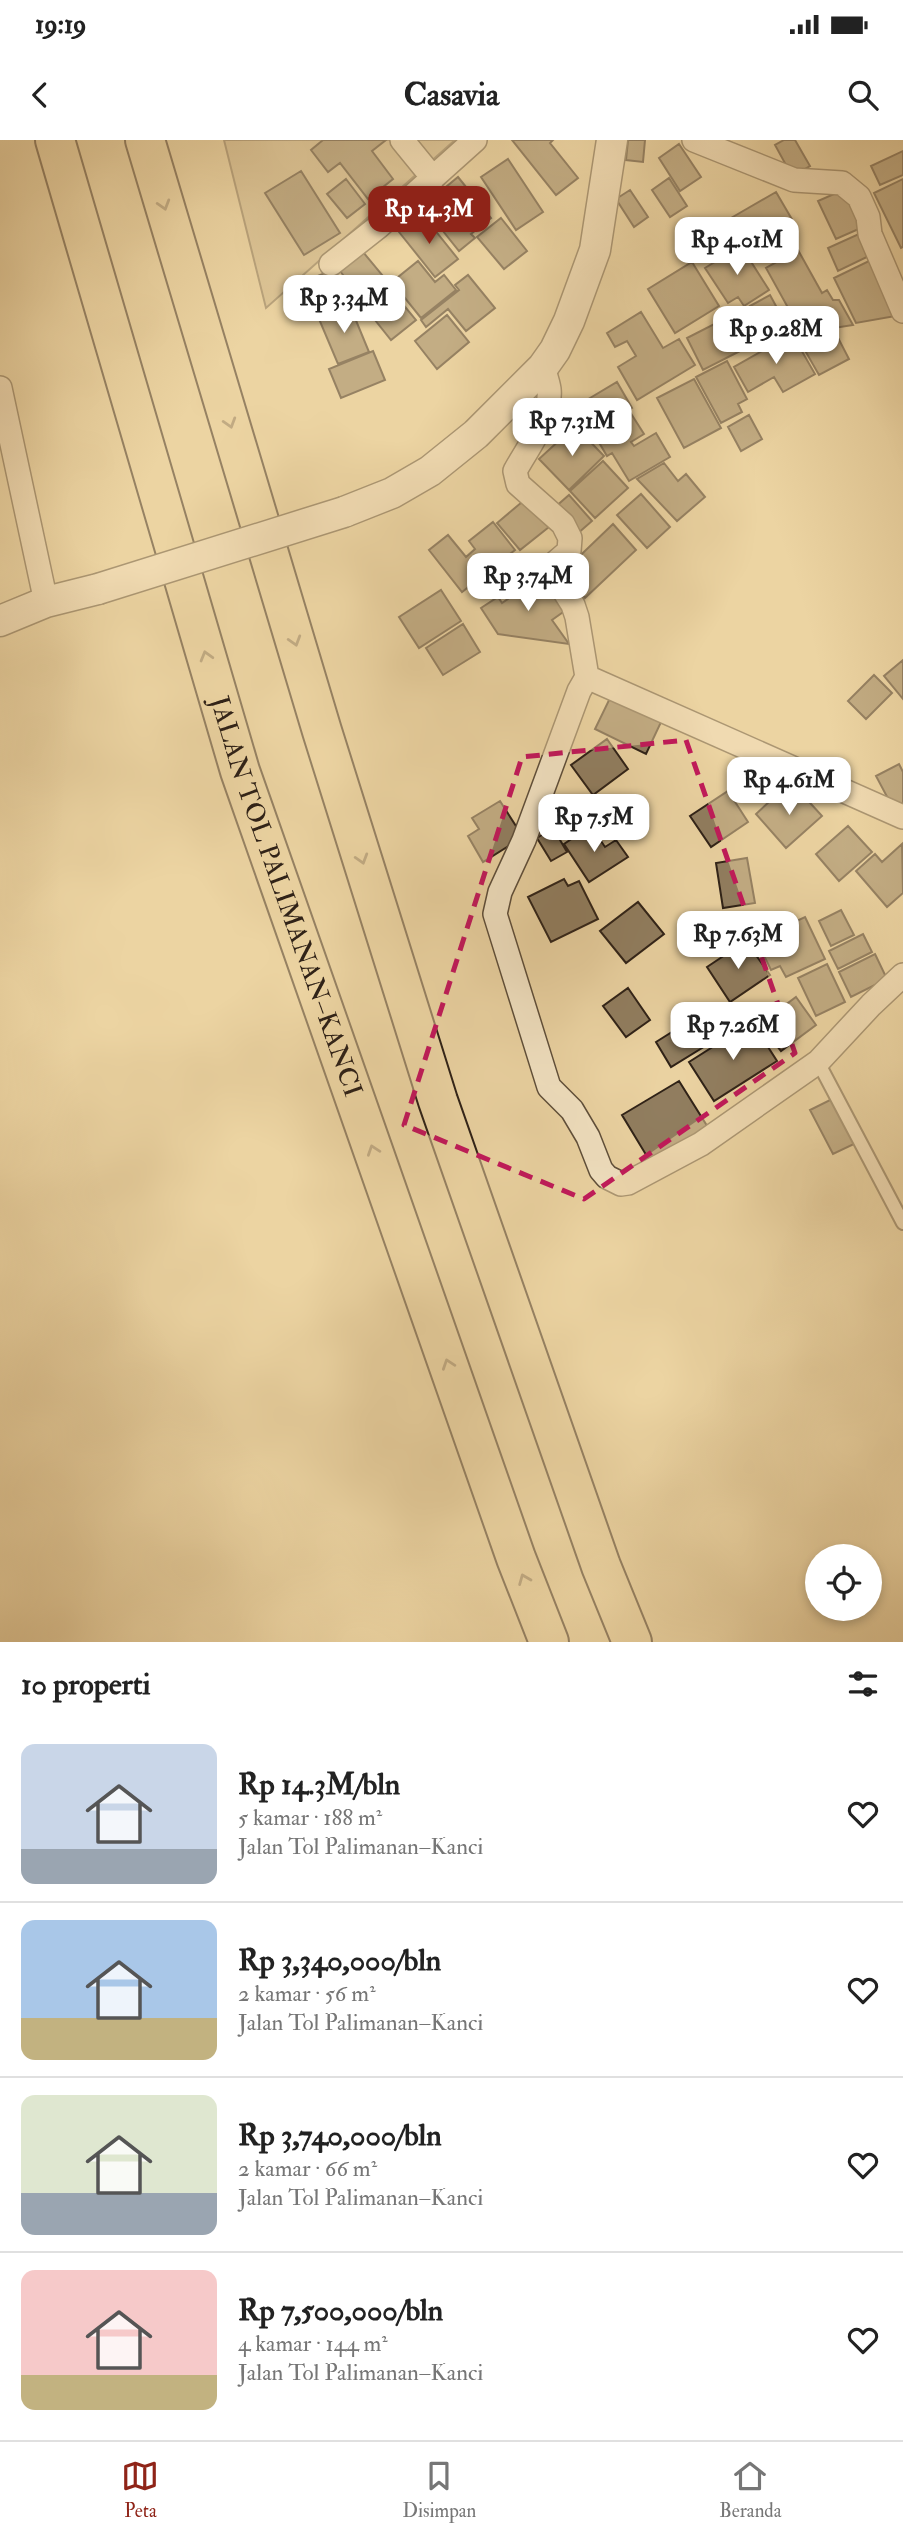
<!DOCTYPE html>
<html lang="id">
<head>
<meta charset="utf-8">
<style>
  :root { --surface:#fff; --page:#f6f6f6; --text:#222; --muted:#767676; --line:#e0e0e0; --accent:#8f2418 }
  body { margin:0; font-family:"IM FELL Double Pica",serif; background:var(--page); color:var(--text); height:100vh; display:flex; flex-direction:column; font-size:26px; white-space:nowrap }
  * { box-sizing:border-box; margin:0 }
  p { font-size:23px; color:var(--muted) }
  .icon { flex:none; width:38px; height:38px; fill:none; stroke:currentColor; stroke-width:2; stroke-linecap:round; stroke-linejoin:round }
  .map { position:relative; height:1502px; overflow:hidden }
  .panel { display:flex; flex-direction:column; background:var(--surface); flex:1 }
  .panel>* { flex:none }
  .buttons { position:absolute; left:805px; top:1404px; display:grid; gap:14px }
  .buttons a { display:grid; place-items:center; width:77px; height:77px; border-radius:50%; background:var(--surface); box-shadow:0 4px 10px #0003; font-size:35px }
  .price { position:absolute; translate:-50% -60px; padding:0 16px; border-radius:14px; background:#fff; color:#222; font-size:23px; line-height:46px; filter:drop-shadow(0 2px 4px #0008) }
  .price::after { content:''; position:absolute; left:50%; top:42px; width:21px; height:16px; margin-left:-10px; background:inherit; clip-path:polygon(0 0,100% 0,50% 100%) }
  .price.current { background:var(--accent); color:#fff }
  ul { padding:0; list-style:none }
  li { display:flex; align-items:center; gap:21px; height:175px; padding:0 21px }
  li+li { border-top:2px solid var(--line) }
  li span { display:grid; place-items:center; flex:none; width:196px; height:140px; border-radius:14px; color:#555 }
  li>.icon { margin-inline-start:auto }
  span .icon { width:84px; height:84px; fill:#fffc; stroke-width:1 }
  li b { font-size:30px }
  h2 { display:flex; justify-content:space-between; align-items:center; height:84px; padding:0 21px; font-size:30px }
  .status { display:flex; justify-content:space-between; align-items:center; height:49px; padding:0 35px; background:var(--surface); direction:ltr }
  .status svg { height:19px; fill:currentColor }
  header { display:flex; justify-content:space-between; align-items:center; height:91px; padding:0 21px; background:var(--surface); font-size:32px; font-weight:700 }
  .menu { display:flex; justify-content:space-around; align-items:center; height:98px; border-top:2px solid var(--line); background:var(--surface); font-size:19px; color:var(--muted) }
  .menu a { display:grid; justify-items:center; gap:4px }
  .menu .current { color:var(--accent) }
  .map>svg:first-child { display:block }
  .green { fill:#ccb68b; stroke:#7d6c51; stroke-width:2 }
  .building { fill:#917e60; stroke:#2e2117; stroke-width:2 }
  .lines { fill:none; stroke-linecap:round; stroke-linejoin:round }
  .service-casing { stroke:#5e4e3a; stroke-width:16 }
  .minor-casing { stroke:#5e4e3a; stroke-width:26 }
  .tertiary-casing { stroke:#5e4e3a; stroke-width:33 }
  .motorway-casing { stroke:#2e2117; stroke-width:42 }
  .service { stroke:#f3e3c3; stroke-width:12 }
  .minor { stroke:#f3e3c3; stroke-width:23 }
  .tertiary { stroke:#f3e3c3; stroke-width:30 }
  .motorway { stroke:#ecd4a3; stroke-width:38 }
  .tertiary-bridge-casing { stroke:#5e4e3a; stroke-width:33; stroke-linecap:butt }
  .tertiary-bridge { stroke:#f3e3c3; stroke-width:30 }
  .oneway { stroke:#8d7a5d }
  .marked { fill:none; stroke:#c2185b; stroke-width:5; stroke-dasharray:14 9; stroke-linejoin:round }
  .labels { text-anchor:middle; dominant-baseline:central; stroke-width:5; stroke-linejoin:round; paint-order:stroke }
  .street-label { font-size:26px; fill:#2e2117; stroke:#f3e3c3 }
</style>
</head>
<body>
<div class="status"><b>19:19</b><svg viewBox="0 0 49 12"><path d="M0 12V9h3v3zM5 12V6h3v6zM10 12V3h3v9zM15 12V0h3v12zM26 1h20v11H26zM47 4h2v5h-2z"/></svg></div>
<header><svg class="icon" aria-label="back" viewBox="0 0 24 24"><path d="M15 5l-7 7 7 7"/></svg>Casavia<svg class="icon" aria-label="search" viewBox="0 0 24 24"><circle cx="10" cy="10" r="6"/><path d="M15 15l6 6"/></svg></header>
<div class="map">
<svg width="903" height="1502" viewBox="0 0 903 1502">
  <rect width="100%" height="100%" fill="#ecd4a3"/>
  <filter id="stains"><feTurbulence type="fractalNoise" baseFrequency=".00286" numOctaves="4"/><feColorMatrix values="0 0 0 0 .2 0 0 0 0 .09 0 0 0 0 .02 0 0 0 .5 -.17"/></filter>
  <radialGradient id="worn" r=".72"><stop offset=".6" stop-color="#630" stop-opacity="0"/><stop offset="1" stop-color="#630" stop-opacity=".3"/></radialGradient>
  <path class="green" d="M 224,0 L 455,0 L 266,168 Z"/>
  <path class="building" d="M 323,0 L 386,0 L 372,11 L 393,39 L 368,59 L 340,23 L 328,32 L 311,10 Z
    M 512,0 L 553,0 L 550,3 L 578,38 L 556,55 Z
    M 628,0 L 645,0 L 643,22 L 626,20 Z
    M 784,0 L 795,0 L 810,26 L 792,36 L 775,5 Z
    M 679,4 L 701,37 L 680,51 L 659,18 Z
    M 903,11 L 903,35 L 880,45 L 871,26 Z
    M 508,19 L 543,72 L 516,90 L 481,37 Z
    M 301,31 L 340,93 L 304,115 L 265,53 Z
    M 458,37 L 491,78 L 471,94 L 475,98 L 459,111 L 423,66 Z
    M 669,38 L 687,66 L 670,77 L 652,50 Z
    M 346,39 L 365,64 L 347,78 L 327,54 Z
    M 903,39 L 903,107 L 901,108 L 874,53 Z
    M 630,50 L 648,77 L 634,87 L 616,59 Z
    M 843,50 L 861,88 L 836,99 L 818,61 Z
    M 776,52 L 797,88 L 752,114 L 731,78 Z
    M 422,74 L 458,119 L 435,137 L 399,92 Z
    M 501,78 L 527,111 L 504,129 L 477,97 Z
    M 861,93 L 871,115 L 838,131 L 828,108 Z
    M 741,106 L 769,150 L 744,166 L 738,157 L 728,163 L 705,128 Z
    M 798,110 L 822,153 L 827,150 L 833,160 L 839,160 L 853,185 L 802,193 L 766,128 Z
    M 363,112 L 388,142 L 364,162 L 340,131 Z
    M 873,119 L 901,175 L 856,183 L 834,138 Z
    M 418,121 L 435,142 L 444,135 L 456,150 L 421,178 L 392,142 Z
    M 692,122 L 719,166 L 675,193 L 648,149 Z
    M 335,129 L 348,162 L 309,178 L 295,145 Z
    M 468,135 L 495,168 L 466,191 L 448,169 L 426,187 L 421,180 L 459,150 L 455,145 Z
    M 387,145 L 416,180 L 391,200 L 363,165 Z
    M 770,155 L 789,190 L 770,200 L 750,166 Z
    M 350,166 L 369,212 L 338,224 L 319,179 Z
    M 641,172 L 663,208 L 679,199 L 695,225 L 637,260 L 618,227 L 636,216 L 627,201 L 615,207 L 607,193 Z
    M 447,175 L 469,202 L 437,229 L 415,201 Z
    M 726,178 L 742,210 L 703,230 L 687,198 Z
    M 834,190 L 849,219 L 819,235 L 803,207 Z
    M 792,194 L 815,234 L 783,252 L 774,237 L 748,252 L 734,227 Z
    M 373,211 L 385,240 L 341,258 L 329,229 Z
    M 727,221 L 747,259 L 738,264 L 742,272 L 721,283 L 696,237 Z
    M 694,239 L 721,288 L 684,308 L 657,258 Z
    M 617,242 L 632,268 L 600,287 L 585,261 Z
    M 630,272 L 644,294 L 631,302 L 634,306 L 656,293 L 670,317 L 629,341 L 612,313 L 607,316 L 594,294 Z
    M 749,275 L 762,299 L 741,311 L 728,287 Z
    M 575,286 L 604,316 L 569,350 L 539,319 Z
    M 603,321 L 628,348 L 595,378 L 570,351 Z
    M 664,323 L 678,341 L 686,334 L 705,357 L 677,381 L 637,339 Z
    M 641,354 L 670,387 L 647,408 L 617,375 Z
    M 569,355 L 592,381 L 577,394 L 554,368 Z
    M 522,362 L 549,387 L 520,410 L 497,383 Z
    M 493,382 L 515,410 L 462,452 L 429,410 L 448,395 L 466,417 L 475,409 L 469,401 Z
    M 613,384 L 636,410 L 585,458 L 562,433 Z
    M 543,435 L 566,470 L 552,480 L 569,504 L 498,494 L 481,468 L 498,457 L 502,463 Z
    M 441,450 L 461,481 L 419,508 L 399,477 Z
    M 463,484 L 480,512 L 443,535 L 426,508 Z
    M 903,520 L 903,559 L 884,536 Z
    M 874,535 L 892,553 L 866,579 L 848,561 Z
    M 611,556 L 662,580 L 646,614 L 595,589 Z
    M 607,599 L 628,629 L 593,655 L 571,625 Z
    M 899,624 L 903,632 L 903,663 L 893,668 L 876,636 Z
    M 783,649 L 793,661 L 801,653 L 822,676 L 786,708 L 756,674 Z
    M 728,651 L 748,682 L 711,707 L 690,676 Z
    M 500,661 L 523,697 L 483,722 L 468,696 L 479,689 L 472,678 Z
    M 591,686 L 605,707 L 616,700 L 628,717 L 589,742 L 564,704 Z
    M 848,686 L 872,712 L 839,741 L 816,714 Z
    M 553,688 L 567,712 L 551,721 L 537,698 Z
    M 902,704 L 903,753 L 887,767 L 856,731 L 875,714 L 882,722 Z
    M 747,718 L 755,763 L 723,768 L 716,723 Z
    M 564,739 L 568,746 L 579,741 L 598,779 L 551,802 L 528,757 Z
    M 638,762 L 664,794 L 626,823 L 600,791 Z
    M 841,770 L 854,795 L 831,806 L 819,781 Z
    M 805,777 L 825,819 L 786,837 L 780,826 L 771,830 L 759,805 L 770,800 L 767,795 Z
    M 863,794 L 872,812 L 838,829 L 829,811 Z
    M 746,801 L 770,835 L 730,862 L 707,827 Z
    M 875,814 L 887,839 L 851,857 L 839,832 Z
    M 827,824 L 845,862 L 816,876 L 798,838 Z
    M 628,848 L 650,880 L 626,897 L 603,866 Z
    M 796,857 L 816,885 L 781,911 L 760,884 Z
    M 699,875 L 715,900 L 671,927 L 656,902 Z
    M 752,882 L 777,921 L 714,961 L 689,922 Z
    M 679,941 L 709,989 L 651,1023 L 622,975 Z
    M 834,958 L 856,1003 L 833,1014 L 810,970 Z"/>
  <g class="lines">
    <defs>
      <path id="service" d="M 818,922 L 903,1083"/>
      <path id="minor" d="M 402,0 L 433,38
        M 694,0 L 794,40 L 842,43 L 859,57 L 868,77 L 870,94 L 903,171
        M 331,124 L 378,87 L 475,0
        M 543,227 C 545,234 548,242 549,249 C 552,277 528,307 515,331 L 518,344 L 563,384 L 570,398 L 569,411 L 555,423 L 551,430 L 573,465 L 577,477 L 587,537 L 579,551 L 524,700 L 500,752 L 495,774 L 549,947 L 572,970 L 588,997 L 601,1030 L 607,1037 L 621,1044 L 628,1043 L 701,1004 L 818,922 L 871,865 L 903,835
        M 0,248 L 46,462
        M 587,537 L 903,677"/>
      <path id="tertiary" d="M 344,372 L 392,353 L 430,331 L 476,294 L 543,227 L 555,210 L 569,181 L 595,110 L 612,0
        M 0,481 L 46,462 L 98,449"/>
      <g id="motorway">
        <path id="s1" d="M 55,0 L 240,631 L 516,1418 L 549,1502"/>
        <path d="M 145,0 L 322,591 L 438,961 L 601,1426 L 632,1502"/>
      </g>
    </defs>
    <use href="#service" class="service-casing"/>
    <use href="#minor" class="minor-casing"/>
    <use href="#tertiary" class="tertiary-casing"/>
    <use href="#motorway" class="motorway-casing"/>
    <use href="#service" class="service"/>
    <use href="#minor" class="minor"/>
    <use href="#tertiary" class="tertiary"/>
    <use href="#motorway" class="motorway"/>
    <defs>
      <path id="tertiary-bridge" d="M 98,449 L 344,372"/>
    </defs>
    <use href="#tertiary-bridge" class="tertiary-bridge-casing"/>
    <use href="#tertiary-bridge" class="tertiary-bridge"/>
  </g>
  <defs><path id="oneway-chevron" d="M-2-3.5L2.5 0L-2 3.5" fill="none" stroke-width="1.6" stroke-linecap="round" stroke-linejoin="round" transform="scale(1.75)"/></defs>
  <g class="oneway">
    <use href="#oneway-chevron" transform="translate(164 65) rotate(73)"/>
    <use href="#oneway-chevron" transform="translate(230 283) rotate(73)"/>
    <use href="#oneway-chevron" transform="translate(295 501) rotate(73)"/>
    <use href="#oneway-chevron" transform="translate(206 516) rotate(-106)"/>
    <use href="#oneway-chevron" transform="translate(362 719) rotate(73)"/>
    <use href="#oneway-chevron" transform="translate(373 1010) rotate(-109)"/>
    <use href="#oneway-chevron" transform="translate(448 1224) rotate(-109)"/>
    <use href="#oneway-chevron" transform="translate(524 1439) rotate(-112)"/>
  </g>
  <path d="M0 0H903V1502H0ZM 686,600 L 795,913 L 584,1059 L 404,985 L 522,617 Z" fill="#ecd4a3" fill-opacity=".55" fill-rule="evenodd"/>
  <path class="marked" d="M 686,600 L 795,913 L 584,1059 L 404,985 L 522,617 Z"/>
  <g class="labels">
    <g class="street-label">
      <text stroke="none"><textPath href="#s1" startOffset="791">JALAN TOL PALIMANAN–KANCI</textPath></text>
    </g>
  </g>
  <rect width="100%" height="100%" filter="url(#stains)"/>
  <rect width="100%" height="100%" fill="url(#worn)"/>
</svg>
<div class="buttons">
<a><svg class="icon" aria-label="locate" viewBox="0 0 24 24"><circle cx="12" cy="12" r="6"/><path d="M12 2v4M12 18v4M2 12h4M18 12h4"/></svg></a>
</div>
<b class="price current" style="left:429px;top:106px">Rp 14.3M</b>
<b class="price" style="left:737px;top:137px">Rp 4.01M</b>
<b class="price" style="left:344px;top:195px">Rp 3.34M</b>
<b class="price" style="left:776px;top:226px">Rp 9.28M</b>
<b class="price" style="left:572px;top:318px">Rp 7.31M</b>
<b class="price" style="left:528px;top:473px">Rp 3.74M</b>
<b class="price" style="left:789px;top:677px">Rp 4.61M</b>
<b class="price" style="left:594px;top:714px">Rp 7.5M</b>
<b class="price" style="left:738px;top:831px">Rp 7.63M</b>
<b class="price" style="left:733px;top:922px">Rp 7.26M</b>
</div>
<section class="panel">
<h2>10 properti<svg class="icon" aria-label="filters" viewBox="0 0 24 24"><path d="M4 7h16M4 17h16"/><circle cx="9" cy="7" r="2"/><circle cx="15" cy="17" r="2"/></svg></h2>
<ul>
<li><span style="background:linear-gradient(#c9d6e8 75%,#9aa5b1 0)"><svg class="icon" aria-label="home" viewBox="0 0 24 24"><path d="M3 11l9-7 9 7M6 9v11h12V9"/></svg></span><div><b>Rp 14.3M/bln</b><p>5 kamar · 188 m²</p><p>Jalan Tol Palimanan–Kanci</p></div><svg class="icon" aria-label="heart" viewBox="0 0 24 24"><path d="M12 20l-8-8c-3-5 5-10 8-4 3-6 11-1 8 4z"/></svg></li>
<li><span style="background:linear-gradient(#a9c7e8 70%,#c2b280 0)"><svg class="icon" aria-label="home" viewBox="0 0 24 24"><path d="M3 11l9-7 9 7M6 9v11h12V9"/></svg></span><div><b>Rp 3,340,000/bln</b><p>2 kamar · 56 m²</p><p>Jalan Tol Palimanan–Kanci</p></div><svg class="icon" aria-label="heart" viewBox="0 0 24 24"><path d="M12 20l-8-8c-3-5 5-10 8-4 3-6 11-1 8 4z"/></svg></li>
<li><span style="background:linear-gradient(#dfe7d0 70%,#9aa5b1 0)"><svg class="icon" aria-label="home" viewBox="0 0 24 24"><path d="M3 11l9-7 9 7M6 9v11h12V9"/></svg></span><div><b>Rp 3,740,000/bln</b><p>2 kamar · 66 m²</p><p>Jalan Tol Palimanan–Kanci</p></div><svg class="icon" aria-label="heart" viewBox="0 0 24 24"><path d="M12 20l-8-8c-3-5 5-10 8-4 3-6 11-1 8 4z"/></svg></li>
<li><span style="background:linear-gradient(#f6c9c9 75%,#c2b280 0)"><svg class="icon" aria-label="home" viewBox="0 0 24 24"><path d="M3 11l9-7 9 7M6 9v11h12V9"/></svg></span><div><b>Rp 7,500,000/bln</b><p>4 kamar · 144 m²</p><p>Jalan Tol Palimanan–Kanci</p></div><svg class="icon" aria-label="heart" viewBox="0 0 24 24"><path d="M12 20l-8-8c-3-5 5-10 8-4 3-6 11-1 8 4z"/></svg></li>
</ul>
</section>
<nav class="menu">
<a class="current"><svg class="icon" aria-label="map" viewBox="0 0 24 24"><path d="M3 6l6-2 6 2 6-2v14l-6 2-6-2-6 2zM9 4v14M15 6v14"/></svg>Peta</a>
<a><svg class="icon" aria-label="saved" viewBox="0 0 24 24"><path d="M7 4h10v16l-5-4-5 4z"/></svg>Disimpan</a>
<a><svg class="icon" aria-label="home" viewBox="0 0 24 24"><path d="M3 11l9-7 9 7M6 9v11h12V9"/></svg>Beranda</a>
</nav>
</body>
</html>
